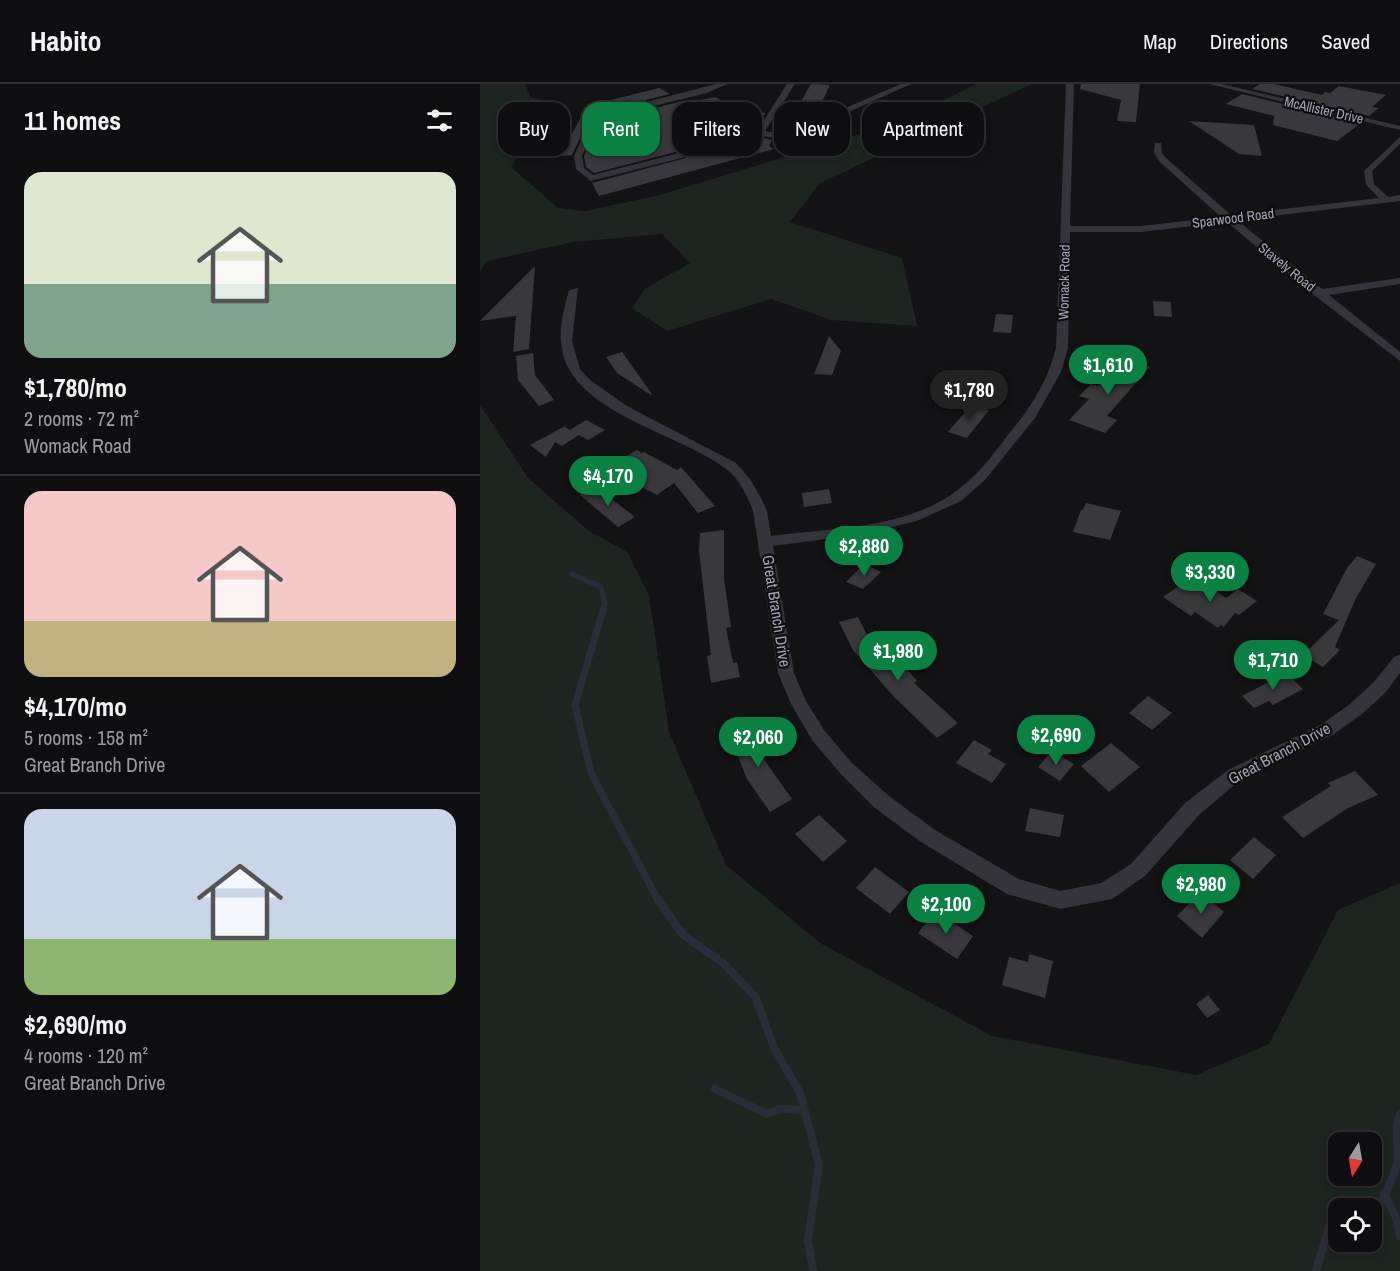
<!DOCTYPE html>
<html lang="en">
<head>
<meta charset="utf-8">
<style>
  :root { --surface:#0e0e10; --page:#1c1c1e; --text:#f1f3f6; --muted:#9b9c9f; --line:#2e2e30; --accent:#0b8043 }
  body { margin:0; font-family:"Archivo Narrow",sans-serif; background:var(--page); color:var(--text); height:100vh; display:flex; flex-direction:column; font-size:22px; white-space:nowrap }
  * { box-sizing:border-box; margin:0 }
  p { font-size:20px; color:var(--muted) }
  .icon { flex:none; width:33px; height:33px; fill:none; stroke:currentColor; stroke-width:2; stroke-linecap:round; stroke-linejoin:round }
  .map { position:relative; flex:1; overflow:hidden }
  .details { display:flex; flex-direction:column; background:var(--surface); width:480px }
  .details>* { flex:none }
  .banner { position:absolute; left:18px; top:18px; width:570px; height:54px; display:flex; gap:12px }
  .needle { width:39px; rotate:191deg }
  .controls { position:absolute; left:848px; top:1048px; display:grid; gap:12px }
  .controls a { display:grid; place-items:center; width:54px; height:54px; border-radius:12px; background:var(--surface); box-shadow:0 3px 9px #0003,0 0 0 2px var(--line); font-size:30px }
  .price { position:absolute; translate:-50% -51px; padding:0 14px; border-radius:21px; background:var(--accent); color:#fff; font-size:20px; line-height:39px; filter:drop-shadow(0 2px 3px #0008) }
  .price::after { content:''; position:absolute; left:50%; top:36px; width:18px; height:14px; margin-left:-9px; background:inherit; clip-path:polygon(0 0,100% 0,50% 100%) }
  .price.active { background:#222; color:#fff }
  ul { padding:0; list-style:none }
  li { display:grid; align-content:center; gap:12px; height:318px; padding:0 24px }
  li+li { border-top:2px solid var(--line) }
  li span { display:grid; place-items:center; height:186px; border-radius:18px; color:#555 }
  li>.icon { margin-inline-start:auto }
  span .icon { width:108px; height:108px; fill:#fffc; stroke-width:1 }
  li b { font-size:26px }
  h2 { display:flex; justify-content:space-between; align-items:center; height:72px; padding:0 24px; font-size:26px }
  .chip { padding:0 21px; border-radius:18px; background:var(--surface); box-shadow:0 3px 9px #0003,0 0 0 2px var(--line); font-size:21px; line-height:54px }
  .chip.active { background:var(--accent); color:#fff }
  header { display:flex; align-items:center; gap:36px; box-sizing:border-box; height:84px; padding:0 30px; background:var(--surface); border-bottom:2px solid var(--line) }
  header strong { font-size:28px }
  nav { display:flex; gap:33px; margin-inline-start:auto; font-size:21px }
  main { display:flex; flex:1; min-height:0 }
  .map>svg:first-child { display:block }
  .green { fill:#1d2520; fill-rule:evenodd }
  .lines { fill:none; stroke-linecap:round; stroke-linejoin:round }
  .stream-far2 { stroke:#282d39; stroke-width:5 }
  .stream-far1 { stroke:#282d39; stroke-width:7 }
  .stream { stroke:#282d39; stroke-width:8 }
  .building { fill:#38383d }
  .street { fill:#34343a; fill-rule:evenodd }
  .labels { text-anchor:middle; dominant-baseline:central; stroke-width:4.5; stroke-linejoin:round; paint-order:stroke }
  .far-street-label { font-size:14px; fill:#a3a3b6; stroke:#0e0e10 }
  .street-label { font-size:16px; fill:#a3a3b6; stroke:#0e0e10 }
</style>
</head>
<body>
<header>
<strong>Habito</strong>
<nav><a>Map</a><a>Directions</a><a>Saved</a></nav>
</header>
<main>
<section class="details">
<h2>11 homes<svg class="icon" aria-label="filters" viewBox="0 0 24 24"><path d="M4 7h16M4 17h16"/><circle cx="9" cy="7" r="2"/><circle cx="15" cy="17" r="2"/></svg></h2>
<ul>
<li><span style="background:linear-gradient(#dfe7d0 60%,#7fa58c 0)"><svg class="icon" aria-label="home" viewBox="0 0 24 24"><path d="M3 11l9-7 9 7M6 9v11h12V9"/></svg></span><div><b>$1,780/mo</b><p>2 rooms · 72 m²</p><p>Womack Road</p></div></li>
<li><span style="background:linear-gradient(#f6c9c9 70%,#c2b280 0)"><svg class="icon" aria-label="home" viewBox="0 0 24 24"><path d="M3 11l9-7 9 7M6 9v11h12V9"/></svg></span><div><b>$4,170/mo</b><p>5 rooms · 158 m²</p><p>Great Branch Drive</p></div></li>
<li><span style="background:linear-gradient(#c9d6e8 70%,#8fb573 0)"><svg class="icon" aria-label="home" viewBox="0 0 24 24"><path d="M3 11l9-7 9 7M6 9v11h12V9"/></svg></span><div><b>$2,690/mo</b><p>4 rooms · 120 m²</p><p>Great Branch Drive</p></div></li>
</ul>
</section>
<div class="map">
<svg width="920" height="1187" viewBox="0 0 920 1187">
  <rect width="100%" height="100%" fill="#131315"/>
  <path class="green" d="M 0,0 L 45,0 L 50,13 L 84,23 L 87,36 L 41,68 L 31,83 L 78,124 L 105,127 L 180,111 L 423,37 L 496,0 L 552,0 L 340,99 L 310,138 L 422,174 L 437,242 L 352,236 L 291,215 L 187,247 L 152,224 L 166,204 L 210,179 L 182,150 L 93,158 L 7,177 L 0,187 Z
    M 0,321 L 48,394 L 109,447 L 147,468 L 169,511 L 189,648 L 246,781 L 340,859 L 512,952 L 716,991 L 789,960 L 858,826 L 920,799 L 920,1187 L 0,1187 ZM 858,1059 L 891,1059 L 891,1092 L 858,1092 ZM 858,1125 L 891,1125 L 891,1158 L 858,1158 Z"/>
  <g class="lines">
    <path class="stream-far2" d="M 92,490 L 121,503 L 125,519 L 122,528"/>
    <path class="stream-far1" d="M 123,526 L 95,621 L 111,689 L 178,816"/>
    <path class="stream" d="M 177,814 L 203,851 L 242,878 L 275,912 L 294,964 L 320,1009 L 339,1081 L 328,1156 L 333,1187
      M 235,1005 L 287,1030 L 299,1025 L 324,1026
      M 904,1109 L 916,1134 L 920,1152
      M 891,1131 C 901,1123 918,1084 918,1072 C 918,1056 914,1045 920,1030
      M 836,1187 L 852,1133 L 858,1132"/>
  </g>
  <path class="building" d="M 331,0 L 350,1 L 341,20 L 320,19 Z
    M 601,0 L 660,0 L 656,38 L 637,37 L 641,16 L 600,5 Z
    M 780,0 L 794,0 L 842,11 L 845,8 L 850,9 L 859,2 L 906,11 L 892,23 L 899,24 L 889,32 L 772,5 Z
    M 179,4 L 190,10 L 126,26 L 109,36 L 92,71 L 80,72 L 107,22 Z
    M 762,10 L 881,39 L 857,57 L 793,41 L 794,32 L 746,20 Z
    M 235,13 L 258,25 L 286,29 L 277,42 L 269,49 L 114,89 L 106,83 L 104,72 L 119,41 L 134,34 L 203,17 L 206,19 Z
    M 709,37 L 774,41 L 782,72 L 759,70 Z
    M 281,54 L 292,56 L 289,62 L 294,65 L 119,112 L 112,99 Z
    M 55,182 L 49,265 L 33,268 L 36,232 L 0,237 Z
    M 673,217 L 691,218 L 692,233 L 674,232 Z
    M 516,230 L 533,231 L 531,249 L 513,248 Z
    M 349,252 L 361,267 L 352,291 L 334,290 Z
    M 142,268 L 172,310 L 171,311 L 137,289 L 126,273 Z
    M 53,269 L 55,291 L 74,316 L 59,322 L 38,296 L 36,272 Z
    M 649,276 L 670,283 L 627,332 L 637,336 L 625,349 L 589,336 L 609,315 L 599,312 L 611,300 L 618,302 L 641,280 L 645,281 Z
    M 491,321 L 509,326 L 487,354 L 468,348 Z
    M 106,336 L 125,346 L 108,356 L 99,351 L 82,362 L 75,358 L 66,373 L 50,361 L 87,341 L 85,343 L 90,346 Z
    M 157,366 L 162,369 L 164,368 L 197,386 L 201,383 L 235,422 L 218,429 L 194,399 L 177,411 L 147,395 L 155,389 L 136,378 Z
    M 114,403 L 129,413 L 155,433 L 138,443 L 100,411 Z
    M 349,405 L 352,419 L 324,423 L 322,409 Z
    M 606,419 L 641,427 L 630,456 L 593,448 L 601,426 L 603,426 Z
    M 244,446 L 244,495 L 251,543 L 246,544 L 253,579 L 257,578 L 260,593 L 231,599 L 227,572 L 231,571 L 219,467 L 220,449 Z
    M 877,472 L 896,480 L 875,516 L 855,563 L 860,566 L 843,583 L 823,571 L 859,536 L 843,530 L 867,484 Z
    M 384,480 L 401,488 L 383,505 L 366,498 Z
    M 723,499 L 746,514 L 758,505 L 777,517 L 759,531 L 755,529 L 744,543 L 741,541 L 738,544 L 715,528 L 711,532 L 683,513 L 699,502 L 706,506 L 712,502 L 716,505 Z
    M 378,533 L 402,581 L 418,575 L 437,597 L 434,599 L 478,639 L 457,654 L 415,614 L 373,566 L 359,538 Z
    M 806,589 L 823,605 L 793,621 L 789,617 L 774,624 L 762,612 Z
    M 668,612 L 692,629 L 672,646 L 649,629 Z
    M 272,639 L 283,665 L 278,667 L 312,715 L 290,728 L 267,695 L 248,648 Z
    M 494,656 L 512,666 L 508,670 L 526,680 L 512,699 L 476,679 Z
    M 631,659 L 660,683 L 629,708 L 601,682 Z
    M 572,667 L 594,680 L 580,697 L 558,683 Z
    M 875,687 L 898,711 L 868,724 L 823,754 L 802,733 L 851,702 L 848,699 Z
    M 550,724 L 584,731 L 580,753 L 545,747 Z
    M 339,731 L 367,757 L 343,778 L 315,750 Z
    M 774,753 L 796,771 L 773,795 L 750,776 Z
    M 395,783 L 429,808 L 410,830 L 376,804 Z
    M 720,808 L 744,828 L 722,854 L 697,832 Z
    M 455,827 L 493,852 L 477,875 L 438,849 Z
    M 549,870 L 573,877 L 565,914 L 522,901 L 529,873 L 548,878 Z
    M 728,911 L 740,926 L 727,934 L 716,920 Z"/>
  <g class="lines">
    <path class="street" d="M 236,0 L 247,0 L 227,9 L 133,32 L 117,39 L 102,72 L 104,84 L 113,91 L 270,51 L 279,44 L 307,0 L 315,0 L 285,47 L 300,50 L 312,47 L 421,0 L 431,0 L 317,51 L 300,54 L 280,52 L 276,55 L 111,97 L 96,85 L 94,72 L 110,38 L 127,28 Z
      M 586,0 L 594,0 L 590,142 L 661,142 L 741,133 L 680,78 L 674,69 L 675,59 L 681,59 L 682,69 L 686,74 L 751,131 L 899,114 L 886,101 L 884,87 L 920,53 L 920,60 L 892,87 L 894,100 L 908,113 L 920,111 L 920,117 L 757,136 L 842,205 L 920,194 L 920,200 L 849,211 L 920,268 L 920,277 L 834,211 L 747,138 L 661,148 L 590,148 L 588,264 L 581,288 L 555,334 L 505,396 L 481,417 L 437,437 L 383,450 L 293,462 L 314,589 L 326,617 L 344,646 L 372,679 L 409,712 L 455,746 L 539,795 L 580,807 L 621,799 L 651,780 L 705,719 L 748,686 L 842,640 L 870,620 L 894,598 L 914,573 L 920,571 L 920,589 L 906,608 L 882,630 L 854,650 L 760,696 L 719,731 L 665,792 L 632,815 L 580,825 L 527,810 L 441,758 L 395,724 L 360,689 L 332,656 L 311,620 L 298,589 L 273,427 C 267,412 260,395 246,385 C 202,350 92,329 82,265 C 78,245 84,225 89,206 L 98,204 L 92,257 L 100,285 L 110,296 L 147,322 L 256,379 L 270,395 L 281,414 L 287,427 L 291,452 C 353,444 428,445 479,405 C 500,389 515,368 531,347 C 552,322 568,296 576,264 Z
      M 729,0 L 742,0 L 920,42 L 920,46 Z"/>
  </g>
  <g class="labels">
    <g class="far-street-label">
      <text transform="translate(844 26) rotate(13)">McAllister Drive</text>
      <text transform="translate(753 134) rotate(-7)">Sparwood Road</text>
      <text transform="translate(807 183) rotate(39)">Stavely Road</text>
      <text transform="translate(584 198) rotate(-89)">Womack Road</text>
    </g>
    <g class="street-label">
      <text transform="translate(297 527) rotate(81)">Great Branch Drive</text>
      <text transform="translate(799 669) rotate(-28)">Great Branch Drive</text>
    </g>
  </g>
</svg>
<div class="controls">
<a><svg class="needle" viewBox="-14 -14 28 28"><path d="M0-13l5 13h-10z" fill="#e53935"/><path d="M0 13l5-13h-10z" fill="#9b9c9f"/></svg></a>
<a><svg class="icon" aria-label="locate" viewBox="0 0 24 24"><circle cx="12" cy="12" r="6"/><path d="M12 2v4M12 18v4M2 12h4M18 12h4"/></svg></a>
</div>
<b class="price" style="left:628px;top:312px">$1,610</b>
<b class="price active" style="left:489px;top:337px">$1,780</b>
<b class="price" style="left:128px;top:423px">$4,170</b>
<b class="price" style="left:384px;top:493px">$2,880</b>
<b class="price" style="left:730px;top:519px">$3,330</b>
<b class="price" style="left:418px;top:598px">$1,980</b>
<b class="price" style="left:793px;top:607px">$1,710</b>
<b class="price" style="left:576px;top:682px">$2,690</b>
<b class="price" style="left:278px;top:684px">$2,060</b>
<b class="price" style="left:721px;top:831px">$2,980</b>
<b class="price" style="left:466px;top:851px">$2,100</b>
<div class="banner">
<a class="chip">Buy</a>
<a class="chip active">Rent</a>
<a class="chip">Filters</a>
<a class="chip">New</a>
<a class="chip">Apartment</a>
</div>
</div>
</main>
</body>
</html>
